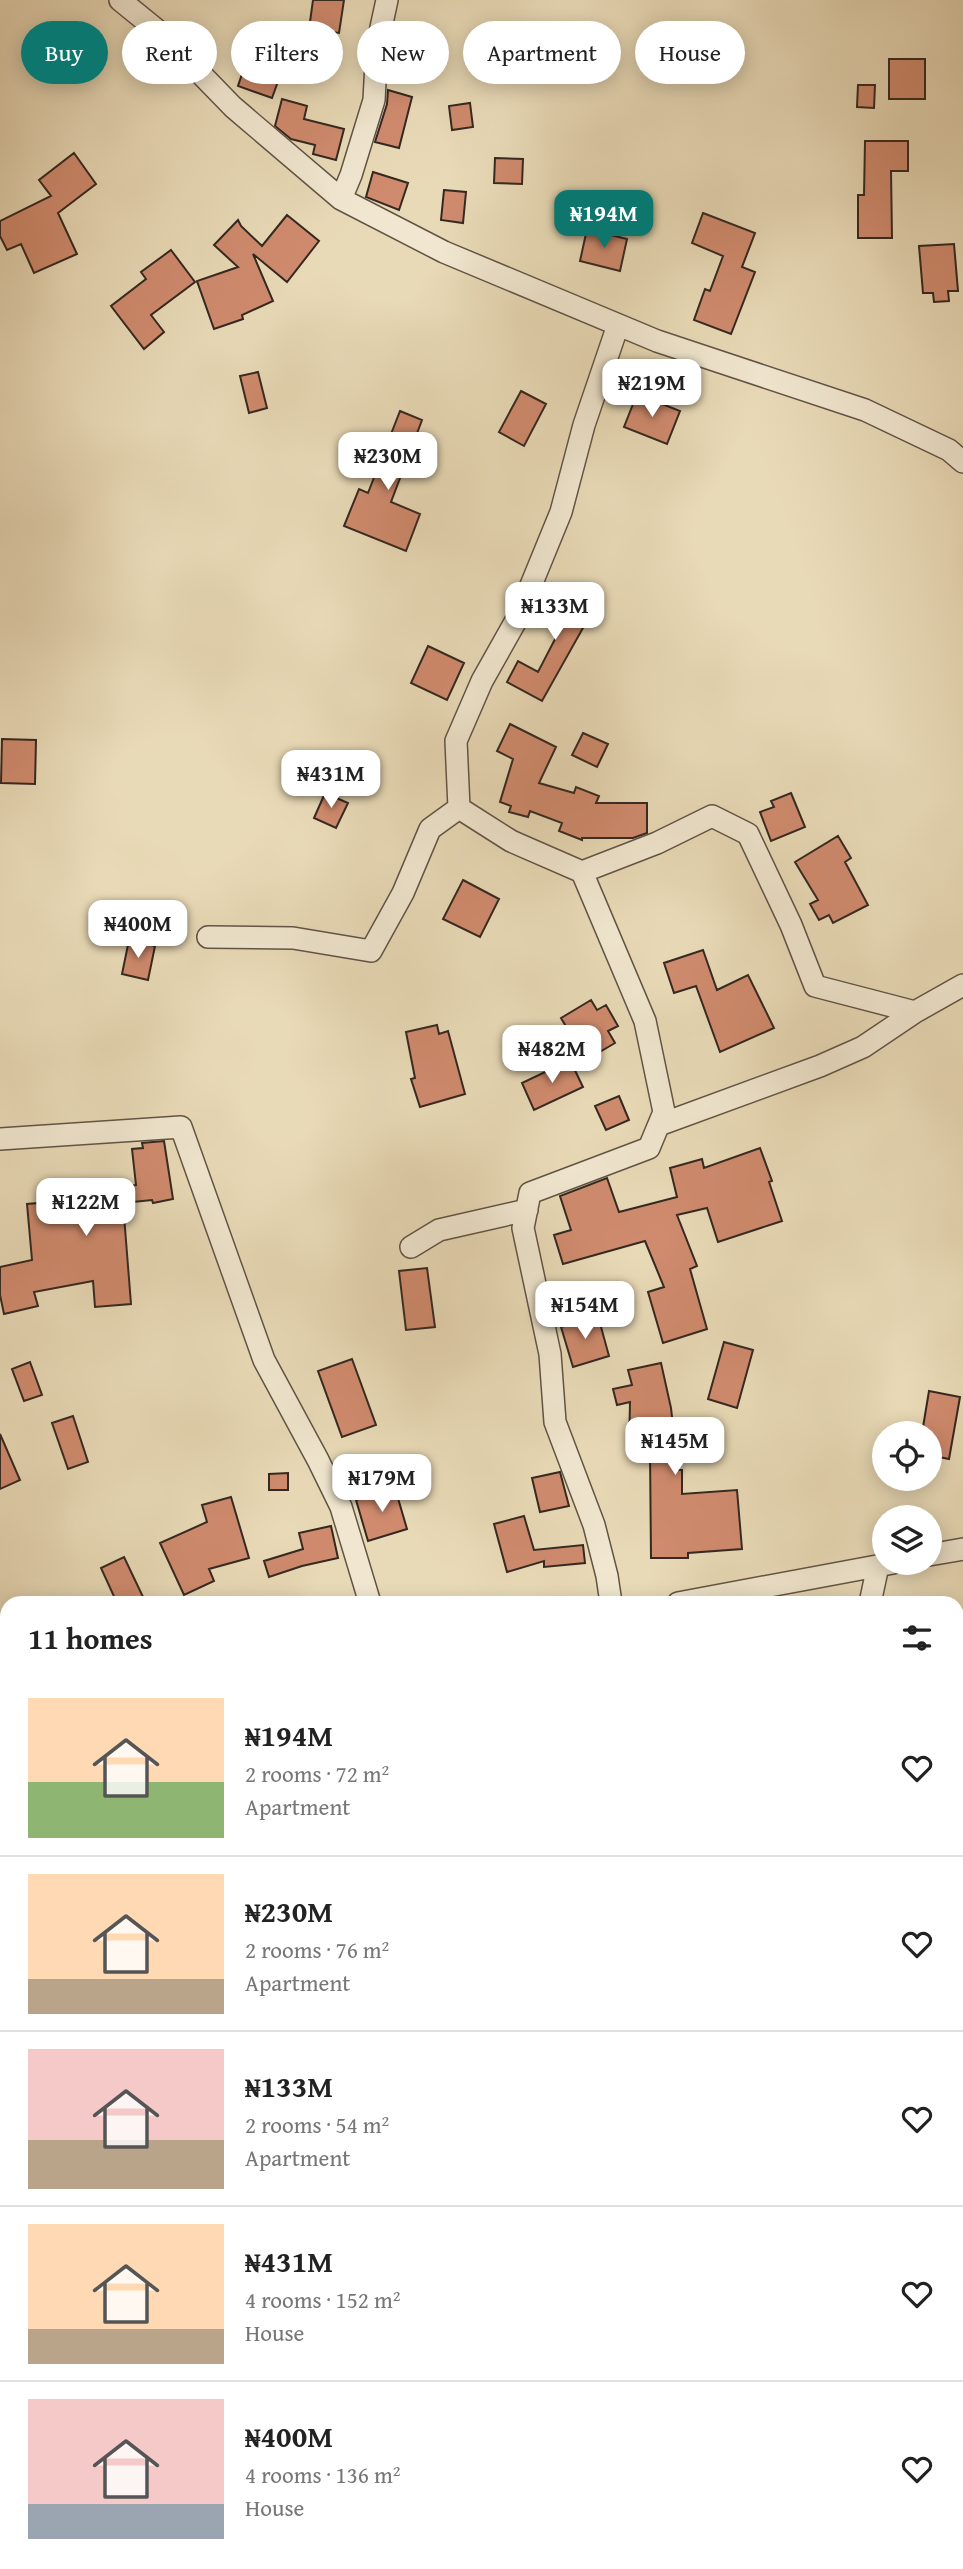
<!DOCTYPE html>
<html lang="en">
<head>
<meta charset="utf-8">
<style>
  :root { --surface:#fff; --page:#f6f6f6; --text:#222; --muted:#767676; --line:#e0e0e0; --accent:#0f766e }
  body { margin:0; font-family:"Gentium Book Plus",serif; background:var(--page); color:var(--text); height:100vh; display:flex; flex-direction:column; font-size:26px; white-space:nowrap }
  * { box-sizing:border-box; margin:0 }
  p { font-size:23px; color:var(--muted) }
  .icon { flex:none; width:38px; height:38px; fill:none; stroke:currentColor; stroke-width:2; stroke-linecap:round; stroke-linejoin:round }
  .map { position:relative; flex:1; overflow:hidden }
  .side { position:absolute; left:0px; top:1596px; width:964px; height:973px; display:flex; flex-direction:column; background:var(--surface); border-radius:21px 21px 0 0; box-shadow:0 4px 18px #0003 }
  .side>* { flex:none }
  .guide { position:absolute; left:21px; top:21px; width:922px; height:63px; display:flex; gap:14px }
  .fabs { position:absolute; left:872px; top:1421px; display:grid; gap:14px }
  .fabs a { display:grid; place-items:center; width:70px; height:70px; border-radius:50%; background:var(--surface); box-shadow:0 4px 18px #0003; font-size:35px }
  .price { position:absolute; translate:-50% -60px; padding:0 16px; border-radius:14px; background:#fff; color:#222; font-size:23px; line-height:46px; filter:drop-shadow(0 2px 4px #0008) }
  .price::after { content:''; position:absolute; left:50%; top:42px; width:21px; height:16px; margin-left:-10px; background:inherit; clip-path:polygon(0 0,100% 0,50% 100%) }
  .price.selected { background:var(--accent); color:#fff }
  ul { padding:0; list-style:none }
  li { display:flex; align-items:center; gap:21px; height:175px; padding:0 28px }
  li+li { border-top:2px solid var(--line) }
  li span { display:grid; place-items:center; flex:none; width:196px; height:140px; border-radius:0px; color:#555 }
  li>.icon { margin-inline-start:auto }
  span .icon { width:84px; height:84px; fill:#fffc; stroke-width:1 }
  li b { font-size:30px }
  h2 { display:flex; justify-content:space-between; align-items:center; height:84px; padding:0 28px; font-size:30px }
  .tag { padding:0 24px; border-radius:32px; background:var(--surface); box-shadow:0 4px 18px #0003; font-size:24px; line-height:63px }
  .tag.selected { background:var(--accent); color:#fff }
  .map>svg:first-child { display:block }
  .building { fill:#d08b6e; stroke:#342821; stroke-width:2 }
  .lines { fill:none; stroke-linecap:round; stroke-linejoin:round }
  .minor-casing { stroke:#615446; stroke-width:24 }
  .minor { stroke:#f1e7d0; stroke-width:21 }
</style>
</head>
<body>
<div class="map">
<svg width="963" height="2569" viewBox="0 0 963 2569">
  <rect width="100%" height="100%" fill="#e9dab7"/>
  <filter id="stains"><feTurbulence type="fractalNoise" baseFrequency=".00286" numOctaves="4"/><feColorMatrix values="0 0 0 0 .2 0 0 0 0 .09 0 0 0 0 .02 0 0 0 .5 -.17"/></filter>
  <radialGradient id="worn" r=".72"><stop offset=".6" stop-color="#630" stop-opacity="0"/><stop offset="1" stop-color="#630" stop-opacity=".3"/></radialGradient>
  <path class="building" d="M 313,0 L 344,0 L 339,33 L 309,29 Z
    M 255,35 L 290,48 L 272,98 L 238,86 Z
    M 889,59 L 925,59 L 925,99 L 889,99 Z
    M 858,85 L 875,85 L 874,108 L 857,107 Z
    M 388,90 L 412,97 L 399,148 L 375,142 L 387,104 Z
    M 282,99 L 307,106 L 304,119 L 344,129 L 336,160 L 313,154 L 315,145 L 291,139 L 275,126 Z
    M 470,103 L 473,127 L 452,130 L 449,106 Z
    M 865,141 L 908,141 L 908,171 L 891,171 L 892,238 L 858,238 L 858,195 L 864,195 Z
    M 74,153 L 96,184 L 58,213 L 77,254 L 34,273 L 21,244 L 7,250 L 0,236 L 0,221 L 51,196 L 39,180 Z
    M 495,158 L 523,159 L 522,184 L 494,183 Z
    M 373,172 L 408,183 L 399,210 L 366,197 Z
    M 444,190 L 466,192 L 463,223 L 441,220 Z
    M 703,213 L 755,233 L 742,267 L 755,272 L 731,334 L 694,320 L 705,289 L 710,291 L 723,256 L 692,243 Z
    M 287,215 L 319,241 L 287,282 L 253,254 L 273,301 L 242,315 L 243,319 L 214,329 L 197,281 L 238,267 L 214,245 L 238,220 L 241,226 L 262,246 Z
    M 587,229 L 627,239 L 620,271 L 580,261 Z
    M 954,244 L 958,291 L 948,291 L 949,301 L 934,302 L 933,293 L 923,293 L 919,246 Z
    M 171,250 L 195,282 L 151,315 L 164,332 L 144,349 L 111,306 L 146,279 L 141,272 Z
    M 258,372 L 267,408 L 249,413 L 240,376 Z
    M 521,391 L 546,404 L 524,446 L 499,432 Z
    M 637,394 L 680,411 L 667,444 L 624,427 Z
    M 400,411 L 422,420 L 391,502 L 420,514 L 406,551 L 344,526 L 359,489 L 368,493 Z
    M 552,583 L 597,603 L 542,701 L 507,682 L 518,661 L 538,672 L 566,618 L 546,611 L 551,599 L 546,597 Z
    M 428,646 L 464,663 L 447,700 L 411,683 Z
    M 510,724 L 556,747 L 539,783 L 574,793 L 576,787 L 599,796 L 596,803 L 647,803 L 647,833 L 633,838 L 582,838 L 582,840 L 559,831 L 562,823 L 530,811 L 528,817 L 509,812 L 511,806 L 500,802 L 513,759 L 497,751 Z
    M 583,733 L 608,744 L 597,767 L 572,755 Z
    M 2,739 L 36,740 L 35,784 L 1,783 Z
    M 325,793 L 348,803 L 336,828 L 314,818 Z
    M 791,793 L 805,827 L 771,841 L 760,812 L 774,807 L 771,801 Z
    M 838,836 L 851,858 L 845,862 L 868,905 L 833,923 L 829,915 L 819,920 L 810,904 L 818,900 L 795,862 Z
    M 463,880 L 499,899 L 480,937 L 443,919 Z
    M 129,940 L 155,946 L 148,980 L 122,974 Z
    M 703,950 L 717,990 L 748,975 L 774,1028 L 720,1052 L 696,986 L 674,993 L 664,963 Z
    M 591,1000 L 597,1010 L 606,1005 L 618,1026 L 608,1031 L 615,1043 L 586,1060 L 561,1018 Z
    M 437,1025 L 439,1034 L 448,1031 L 465,1094 L 420,1107 L 411,1079 L 415,1078 L 406,1032 Z
    M 570,1060 L 583,1087 L 534,1110 L 522,1083 Z
    M 619,1096 L 629,1120 L 606,1130 L 595,1106 Z
    M 164,1141 L 173,1199 L 153,1203 L 152,1200 L 123,1203 L 131,1304 L 95,1307 L 93,1281 L 34,1292 L 38,1306 L 4,1314 L 0,1295 L 0,1267 L 32,1260 L 27,1204 L 76,1200 L 75,1190 L 136,1185 L 132,1149 L 143,1148 L 142,1143 Z
    M 760,1148 L 772,1181 L 769,1182 L 782,1221 L 718,1242 L 707,1208 L 677,1215 L 697,1266 L 690,1269 L 707,1329 L 663,1343 L 648,1292 L 664,1287 L 645,1241 L 563,1264 L 554,1235 L 571,1230 L 560,1196 L 607,1178 L 619,1212 L 677,1197 L 670,1168 L 702,1159 L 704,1168 Z
    M 427,1268 L 435,1327 L 406,1330 L 399,1271 Z
    M 598,1316 L 609,1356 L 573,1367 L 561,1327 Z
    M 724,1342 L 753,1350 L 737,1408 L 708,1399 Z
    M 352,1359 L 376,1425 L 342,1437 L 318,1371 Z
    M 30,1362 L 42,1395 L 24,1401 L 12,1369 Z
    M 661,1363 L 671,1408 L 678,1470 L 682,1470 L 682,1494 L 737,1490 L 742,1549 L 688,1553 L 688,1558 L 651,1558 L 650,1452 L 637,1453 L 637,1448 L 629,1448 L 630,1402 L 617,1405 L 613,1389 L 632,1385 L 628,1370 Z
    M 929,1391 L 960,1397 L 949,1459 L 929,1455 L 929,1433 L 922,1433 Z
    M 73,1416 L 88,1462 L 68,1469 L 52,1423 Z
    M 0,1434 L 20,1480 L 0,1489 Z
    M 560,1472 L 569,1506 L 540,1512 L 532,1478 Z
    M 288,1473 L 288,1490 L 269,1490 L 269,1474 Z
    M 395,1488 L 407,1529 L 368,1541 L 356,1500 Z
    M 231,1497 L 249,1558 L 209,1569 L 214,1581 L 184,1595 L 160,1543 L 207,1522 L 202,1505 Z
    M 524,1516 L 534,1550 L 583,1545 L 585,1563 L 544,1567 L 544,1561 L 507,1572 L 494,1524 Z
    M 331,1526 L 338,1558 L 302,1566 L 269,1577 L 264,1561 L 303,1549 L 299,1533 Z
    M 124,1557 L 144,1599 L 135,1603 L 117,1603 L 101,1568 Z"/>
  <g class="lines">
    <defs>
      <path id="minor" d="M 120,0 L 163,35 L 233,107 L 341,199 L 444,252 L 657,341 L 865,410 L 949,450 L 963,462
        M 341,199 L 351,175 L 374,100 L 377,46 L 387,0
        M 582,872 L 657,843 L 712,816 L 748,834 L 791,925 L 815,986 L 915,1012 L 963,985
        M 208,937 L 293,938 L 371,951 L 403,893 L 430,829 L 459,808
        M 659,1125 L 820,1066 L 863,1047 L 915,1012
        M 0,1139 L 181,1127 L 264,1360 L 318,1460 L 341,1507 L 370,1603
        M 411,1247 L 439,1230 L 527,1210
        M 929,1555 L 963,1549
        M 611,1603 L 607,1576 L 594,1525 L 555,1422 L 550,1354 L 523,1228 L 530,1193 L 649,1148 L 664,1112 L 645,1021 L 582,872 L 511,841 L 459,808 L 456,741 L 482,681 L 518,617 L 561,512 L 584,425 L 618,325
        M 678,1603 L 893,1563
        M 870,1603 L 878,1566
        M 0,1783 L 7,1781
        M 631,2562 L 636,2569"/>
    </defs>
    <use href="#minor" class="minor-casing"/>
    <use href="#minor" class="minor"/>
  </g>
  <rect width="100%" height="100%" filter="url(#stains)"/>
  <rect width="100%" height="100%" fill="url(#worn)"/>
</svg>
<div class="fabs">
<a><svg class="icon" aria-label="locate" viewBox="0 0 24 24"><circle cx="12" cy="12" r="6"/><path d="M12 2v4M12 18v4M2 12h4M18 12h4"/></svg></a>
<a><svg class="icon" aria-label="layers" viewBox="0 0 24 24"><path d="M12 4l9 5-9 5-9-5zM3 14l9 5 9-5"/></svg></a>
</div>
<b class="price selected" style="left:604px;top:250px">₦194M</b>
<b class="price" style="left:652px;top:419px">₦219M</b>
<b class="price" style="left:388px;top:492px">₦230M</b>
<b class="price" style="left:555px;top:642px">₦133M</b>
<b class="price" style="left:331px;top:810px">₦431M</b>
<b class="price" style="left:138px;top:960px">₦400M</b>
<b class="price" style="left:552px;top:1085px">₦482M</b>
<b class="price" style="left:86px;top:1238px">₦122M</b>
<b class="price" style="left:585px;top:1341px">₦154M</b>
<b class="price" style="left:675px;top:1477px">₦145M</b>
<b class="price" style="left:382px;top:1514px">₦179M</b>
<div class="guide">
<a class="tag selected">Buy</a>
<a class="tag">Rent</a>
<a class="tag">Filters</a>
<a class="tag">New</a>
<a class="tag">Apartment</a>
<a class="tag">House</a>
</div>
<section class="side">
<h2>11 homes<svg class="icon" aria-label="filters" viewBox="0 0 24 24"><path d="M4 7h16M4 17h16"/><circle cx="9" cy="7" r="2"/><circle cx="15" cy="17" r="2"/></svg></h2>
<ul>
<li><span style="background:linear-gradient(#ffd9b3 60%,#8fb573 0)"><svg class="icon" aria-label="home" viewBox="0 0 24 24"><path d="M3 11l9-7 9 7M6 9v11h12V9"/></svg></span><div><b>₦194M</b><p>2 rooms · 72 m²</p><p>Apartment</p></div><svg class="icon" aria-label="heart" viewBox="0 0 24 24"><path d="M12 20l-8-8c-3-5 5-10 8-4 3-6 11-1 8 4z"/></svg></li>
<li><span style="background:linear-gradient(#ffd9b3 75%,#b9a48a 0)"><svg class="icon" aria-label="home" viewBox="0 0 24 24"><path d="M3 11l9-7 9 7M6 9v11h12V9"/></svg></span><div><b>₦230M</b><p>2 rooms · 76 m²</p><p>Apartment</p></div><svg class="icon" aria-label="heart" viewBox="0 0 24 24"><path d="M12 20l-8-8c-3-5 5-10 8-4 3-6 11-1 8 4z"/></svg></li>
<li><span style="background:linear-gradient(#f6c9c9 65%,#b9a48a 0)"><svg class="icon" aria-label="home" viewBox="0 0 24 24"><path d="M3 11l9-7 9 7M6 9v11h12V9"/></svg></span><div><b>₦133M</b><p>2 rooms · 54 m²</p><p>Apartment</p></div><svg class="icon" aria-label="heart" viewBox="0 0 24 24"><path d="M12 20l-8-8c-3-5 5-10 8-4 3-6 11-1 8 4z"/></svg></li>
<li><span style="background:linear-gradient(#ffd9b3 75%,#b9a48a 0)"><svg class="icon" aria-label="home" viewBox="0 0 24 24"><path d="M3 11l9-7 9 7M6 9v11h12V9"/></svg></span><div><b>₦431M</b><p>4 rooms · 152 m²</p><p>House</p></div><svg class="icon" aria-label="heart" viewBox="0 0 24 24"><path d="M12 20l-8-8c-3-5 5-10 8-4 3-6 11-1 8 4z"/></svg></li>
<li><span style="background:linear-gradient(#f6c9c9 75%,#9aa5b1 0)"><svg class="icon" aria-label="home" viewBox="0 0 24 24"><path d="M3 11l9-7 9 7M6 9v11h12V9"/></svg></span><div><b>₦400M</b><p>4 rooms · 136 m²</p><p>House</p></div><svg class="icon" aria-label="heart" viewBox="0 0 24 24"><path d="M12 20l-8-8c-3-5 5-10 8-4 3-6 11-1 8 4z"/></svg></li>
</ul>
</section>
</div>
</body>
</html>
